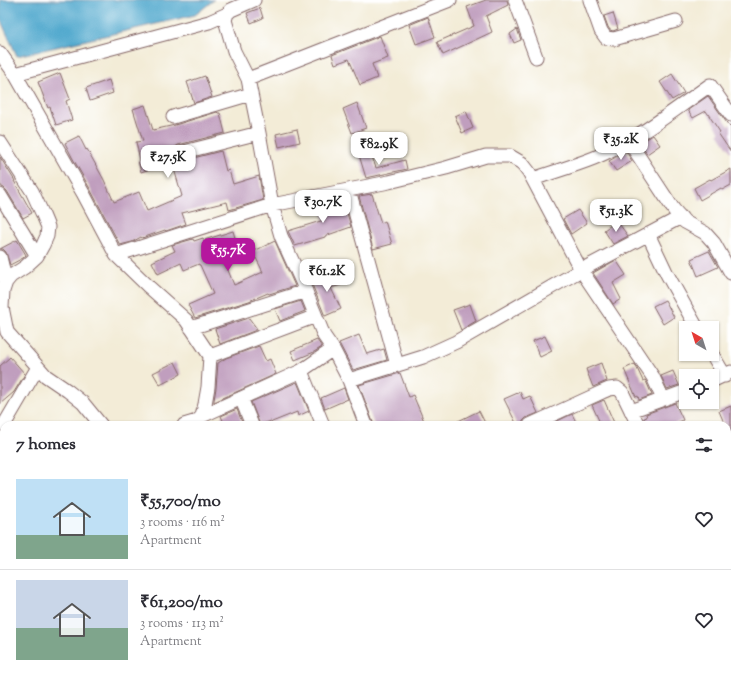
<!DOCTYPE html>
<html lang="en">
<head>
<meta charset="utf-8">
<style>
  :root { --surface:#fff; --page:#f2f2f3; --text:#2b2b33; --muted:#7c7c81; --line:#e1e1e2; --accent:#b5179e }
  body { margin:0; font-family:"Sorts Mill Goudy",serif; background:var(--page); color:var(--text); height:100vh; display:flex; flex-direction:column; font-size:15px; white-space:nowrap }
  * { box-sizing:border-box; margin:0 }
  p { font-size:13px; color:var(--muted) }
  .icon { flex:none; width:22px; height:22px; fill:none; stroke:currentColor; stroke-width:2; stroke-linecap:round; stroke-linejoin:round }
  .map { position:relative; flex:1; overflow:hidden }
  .drawer { position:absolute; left:0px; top:421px; width:731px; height:256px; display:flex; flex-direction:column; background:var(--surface); border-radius:12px 12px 0 0; box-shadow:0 1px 3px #0004 }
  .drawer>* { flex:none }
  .needle { width:26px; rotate:321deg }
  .buttons { position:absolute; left:679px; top:321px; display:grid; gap:8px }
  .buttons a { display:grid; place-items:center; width:40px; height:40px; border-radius:0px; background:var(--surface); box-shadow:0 1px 3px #0004; font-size:20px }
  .price { position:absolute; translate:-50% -34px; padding:0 9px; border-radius:8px; background:#fff; color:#222; font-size:13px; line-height:26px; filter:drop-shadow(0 1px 2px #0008) }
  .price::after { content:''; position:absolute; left:50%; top:24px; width:12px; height:9px; margin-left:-6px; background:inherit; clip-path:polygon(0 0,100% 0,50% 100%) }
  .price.active { background:var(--accent); color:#fff }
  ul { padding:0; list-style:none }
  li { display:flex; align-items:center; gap:12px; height:100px; padding:0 16px }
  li+li { border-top:1px solid var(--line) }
  li span { display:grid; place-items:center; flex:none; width:112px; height:80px; border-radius:0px; color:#555 }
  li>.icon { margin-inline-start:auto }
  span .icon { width:48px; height:48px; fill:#fffc; stroke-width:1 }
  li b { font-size:17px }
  h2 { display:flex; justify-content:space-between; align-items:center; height:48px; padding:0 16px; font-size:17px }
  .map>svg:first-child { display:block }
  .water { fill:#51a9ce; stroke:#4e647c }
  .building { fill:#c09ebe }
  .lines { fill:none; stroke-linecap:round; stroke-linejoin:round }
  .street-casing { stroke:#856767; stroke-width:15 }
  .street { stroke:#fff; stroke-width:13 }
</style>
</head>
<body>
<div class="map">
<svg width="731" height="677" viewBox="0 0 731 677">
  <rect width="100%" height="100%" fill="#fff"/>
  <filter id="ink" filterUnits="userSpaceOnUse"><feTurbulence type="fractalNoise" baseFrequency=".025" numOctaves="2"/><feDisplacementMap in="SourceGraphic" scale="8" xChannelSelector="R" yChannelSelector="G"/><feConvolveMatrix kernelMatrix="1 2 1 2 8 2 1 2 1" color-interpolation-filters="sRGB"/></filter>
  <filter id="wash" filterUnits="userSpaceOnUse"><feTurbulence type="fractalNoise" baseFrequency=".012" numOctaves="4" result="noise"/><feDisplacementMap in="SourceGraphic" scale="16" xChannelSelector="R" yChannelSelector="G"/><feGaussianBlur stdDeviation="0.9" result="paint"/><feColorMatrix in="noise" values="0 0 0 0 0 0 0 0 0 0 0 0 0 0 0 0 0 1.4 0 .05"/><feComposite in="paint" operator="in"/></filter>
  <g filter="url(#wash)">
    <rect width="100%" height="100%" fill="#f3ecd7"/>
    <path class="water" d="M 0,0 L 214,0 L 195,15 L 17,56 L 0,19 Z
      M 727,504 L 731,510 L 731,536 L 727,539 Z"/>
    <g id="blocks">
      <path class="building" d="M 486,0 L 507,0 L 508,5 L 486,16 L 492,32 L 443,55 L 437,42 L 474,26 L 467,7 Z
        M 260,8 L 263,18 L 251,23 L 247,13 Z
        M 613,13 L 618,29 L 613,31 L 610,30 L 608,27 L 604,16 Z
        M 428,17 L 435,37 L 416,44 L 409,25 Z
        M 517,29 L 521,40 L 514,43 L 510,34 Z
        M 380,36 L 388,58 L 372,64 L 377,78 L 360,85 L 349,59 L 335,64 L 332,55 Z
        M 60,73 L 70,99 L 66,101 L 72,120 L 56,125 L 50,107 L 48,108 L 38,82 Z
        M 672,74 L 684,93 L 672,100 L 660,82 Z
        M 205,76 L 212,97 L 194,103 L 187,82 Z
        M 109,80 L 113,93 L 90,101 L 86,88 Z
        M 708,96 L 729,126 L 731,124 L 731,152 L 718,133 L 720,132 L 706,111 L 693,118 L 688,110 Z
        M 357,103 L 366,128 L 352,133 L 343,109 Z
        M 145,105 L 153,130 L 175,125 L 217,112 L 218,113 L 220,113 L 225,133 L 178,145 L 174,148 L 172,150 L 172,155 L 175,159 L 177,161 L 182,161 L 221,151 L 226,171 L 229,170 L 233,184 L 259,176 L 263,200 L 229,210 L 227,202 L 182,213 L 186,224 L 166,231 L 165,230 L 142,238 L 141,237 L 132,242 L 120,245 L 89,187 L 72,157 L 65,143 L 79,136 L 86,150 L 87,149 L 104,180 L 114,202 L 139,192 L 147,211 L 182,196 L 172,162 L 141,172 L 138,161 L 140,160 L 136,142 L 143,141 L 133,109 Z
        M 466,111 L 473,128 L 462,133 L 455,116 Z
        M 297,129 L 300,142 L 279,147 L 276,134 Z
        M 653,135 L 660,145 L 647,154 L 640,143 Z
        M 370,151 L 376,168 L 405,160 L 407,169 L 366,178 L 359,155 Z
        M 626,151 L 632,161 L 616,171 L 609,161 Z
        M 0,157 L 15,181 L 14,181 L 32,213 L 23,218 L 7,191 L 4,188 L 2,187 L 0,184 Z
        M 731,169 L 731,185 L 722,190 L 721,188 L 700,200 L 694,188 L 710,179 L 711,180 Z
        M 372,194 L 381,223 L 385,221 L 392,244 L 373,249 L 359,196 Z
        M 343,199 L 351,227 L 325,236 L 325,237 L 295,246 L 288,231 L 324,220 L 319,204 Z
        M 578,210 L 587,223 L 571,234 L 563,219 Z
        M 617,221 L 628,236 L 613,244 L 604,230 Z
        M 233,231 L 238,248 L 221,253 L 234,285 L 263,272 L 256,258 L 253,259 L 250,253 L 275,241 L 295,286 L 269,294 L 268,293 L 249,301 L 195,318 L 188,305 L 213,294 L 200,265 L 199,265 L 199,264 L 184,270 L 181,263 L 158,274 L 152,262 L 175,251 L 172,245 L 193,239 L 194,241 L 203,238 L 204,240 Z
        M 17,240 L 26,255 L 23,258 L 10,265 L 6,252 L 3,249 L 0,249 Z
        M 709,251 L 718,267 L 698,276 L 691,259 Z
        M 616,260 L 626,275 L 613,283 L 621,299 L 613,304 L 593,273 Z
        M 337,273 L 341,285 L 331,288 L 341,309 L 325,316 L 311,282 Z
        M 665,300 L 674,317 L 663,324 L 653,306 Z
        M 301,301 L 305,311 L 280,321 L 275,309 Z
        M 470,304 L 476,321 L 461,330 L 453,310 Z
        M 249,318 L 257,329 L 254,331 L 220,344 L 215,329 Z
        M 359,335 L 367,354 L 384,349 L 387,360 L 353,370 L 339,343 Z
        M 545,336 L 552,351 L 540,357 L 533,341 Z
        M 317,340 L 322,347 L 314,352 L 295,360 L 291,351 Z
        M 259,346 L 266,361 L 270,359 L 276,374 L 214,402 L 214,400 L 216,388 L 218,363 L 226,358 Z
        M 10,357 L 25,374 L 14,392 L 0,404 L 0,366 Z
        M 175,362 L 181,374 L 160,385 L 153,373 Z
        M 601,363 L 607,381 L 593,387 L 586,369 Z
        M 635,364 L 643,381 L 645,380 L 646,381 L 652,395 L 639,400 L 638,396 L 636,397 L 624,369 Z
        M 673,371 L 679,385 L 667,389 L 661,376 Z
        M 400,373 L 409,397 L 413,395 L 424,421 L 423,421 L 425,425 L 374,425 L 359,385 Z
        M 297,382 L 309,411 L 298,416 L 297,412 L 272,422 L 271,421 L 260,425 L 251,402 Z
        M 344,388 L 348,399 L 325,409 L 321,398 Z
        M 520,392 L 523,399 L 530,396 L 538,413 L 526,418 L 523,421 L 522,425 L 517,425 L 504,399 Z
        M 604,400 L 615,425 L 601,425 L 592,405 Z
        M 675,403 L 683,420 L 673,425 L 646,425 L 644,418 L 647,417 L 646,414 Z
        M 731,406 L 731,439 L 727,430 L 727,425 L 725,425 L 719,411 Z
        M 237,409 L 243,425 L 225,425 L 221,416 Z
        M 479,411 L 486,425 L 450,425 Z
        M 572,414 L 576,422 L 569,425 L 549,425 Z"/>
    </g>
  </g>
  <g filter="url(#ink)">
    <use href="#blocks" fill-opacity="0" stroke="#856767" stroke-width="1"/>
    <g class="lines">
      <defs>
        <path id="street" d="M 254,0 L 231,10 L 227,14 L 225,20 L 234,51 L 248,79 L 259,133 L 272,205 L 281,236 L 302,282 L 324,336 L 333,349 L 349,380 L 366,425
          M 515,0 L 536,57
          M 590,0 L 601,31 L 606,38 L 614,39 L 676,21
          M 0,53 L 15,74 L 83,193 L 116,255 L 149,287 L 186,320 L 210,356 L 208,387 L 205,404 L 202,416 L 197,421 L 184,425
          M 15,74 L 209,22 L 227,14
          M 248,79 L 450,0
          M 173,117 L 251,94
          M 628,140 L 674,210 L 685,222 L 705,233 L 714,243 L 731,273
          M 0,142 L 32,191 L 43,215 L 48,227 L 47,236 L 43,245 L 37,256 L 25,267 L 11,276 L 6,282 L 3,291 L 2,307 L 7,332 L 46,376 L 68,391 L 83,403 L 101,425
          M 180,153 L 259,133
          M 533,179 C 553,172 574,166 594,158 C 635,141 673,111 710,85 L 731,115
          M 349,190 L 397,365
          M 0,195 L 37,256
          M 648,234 L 667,274 L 697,328
          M 116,255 L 272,205 L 389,182 L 446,168 L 486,156 L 510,156 L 522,163 L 529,172 L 581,270 L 653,377 L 663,399
          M 0,257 L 6,282
          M 191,328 L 306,291
          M 712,354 L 725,376
          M 210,356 L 316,316
          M 301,371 L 323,425
          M 349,380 L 423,357 L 456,342 L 581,270 L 681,217
          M 712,381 L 731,372
          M 241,398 L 252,425
          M 631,411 L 686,391
          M 202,416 L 301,371 L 333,349
          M 4,425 L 38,367
          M 530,425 L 602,392 L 609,389 L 617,388 L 622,392 L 638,425
          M 727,488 L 731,486
          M 0,579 L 4,577
          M 727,637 L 731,645
          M 122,673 L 124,677
          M 236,673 L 236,677
          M 345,673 L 347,677
          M 521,673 L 523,677
          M 689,673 L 690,677
          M 452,675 L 462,673
          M 5,677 L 10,673
          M 276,677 L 276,673"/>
      </defs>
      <use href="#street" class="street-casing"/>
      <use href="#street" class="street"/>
    </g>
  </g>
</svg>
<div class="buttons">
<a><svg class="needle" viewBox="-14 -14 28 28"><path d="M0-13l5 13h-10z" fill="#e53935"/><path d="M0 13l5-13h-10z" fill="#7c7c81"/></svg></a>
<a><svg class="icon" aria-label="locate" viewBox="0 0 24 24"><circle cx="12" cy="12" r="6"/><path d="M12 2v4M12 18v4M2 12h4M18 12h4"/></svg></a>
</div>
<b class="price" style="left:621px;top:161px">₹35.2K</b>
<b class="price" style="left:379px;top:166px">₹82.9K</b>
<b class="price" style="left:168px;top:179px">₹27.5K</b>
<b class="price" style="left:323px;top:224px">₹30.7K</b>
<b class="price" style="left:616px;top:233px">₹51.3K</b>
<b class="price active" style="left:228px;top:272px">₹55.7K</b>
<b class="price" style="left:327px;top:293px">₹61.2K</b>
<section class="drawer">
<h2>7 homes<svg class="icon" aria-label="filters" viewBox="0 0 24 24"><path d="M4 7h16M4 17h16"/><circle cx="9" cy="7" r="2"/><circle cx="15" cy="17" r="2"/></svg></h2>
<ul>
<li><span style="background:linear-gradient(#bfe0f5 70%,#7fa58c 0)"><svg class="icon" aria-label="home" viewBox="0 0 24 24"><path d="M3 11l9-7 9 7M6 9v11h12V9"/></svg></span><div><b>₹55,700/mo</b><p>3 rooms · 116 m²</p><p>Apartment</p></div><svg class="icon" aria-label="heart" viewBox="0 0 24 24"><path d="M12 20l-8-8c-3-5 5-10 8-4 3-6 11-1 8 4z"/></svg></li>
<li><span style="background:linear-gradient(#c9d6e8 60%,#7fa58c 0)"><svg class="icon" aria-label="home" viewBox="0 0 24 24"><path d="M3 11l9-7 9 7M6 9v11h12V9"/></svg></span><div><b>₹61,200/mo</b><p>3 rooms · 113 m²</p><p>Apartment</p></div><svg class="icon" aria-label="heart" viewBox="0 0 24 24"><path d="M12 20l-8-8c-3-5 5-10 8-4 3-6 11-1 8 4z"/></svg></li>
</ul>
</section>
</div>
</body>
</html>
